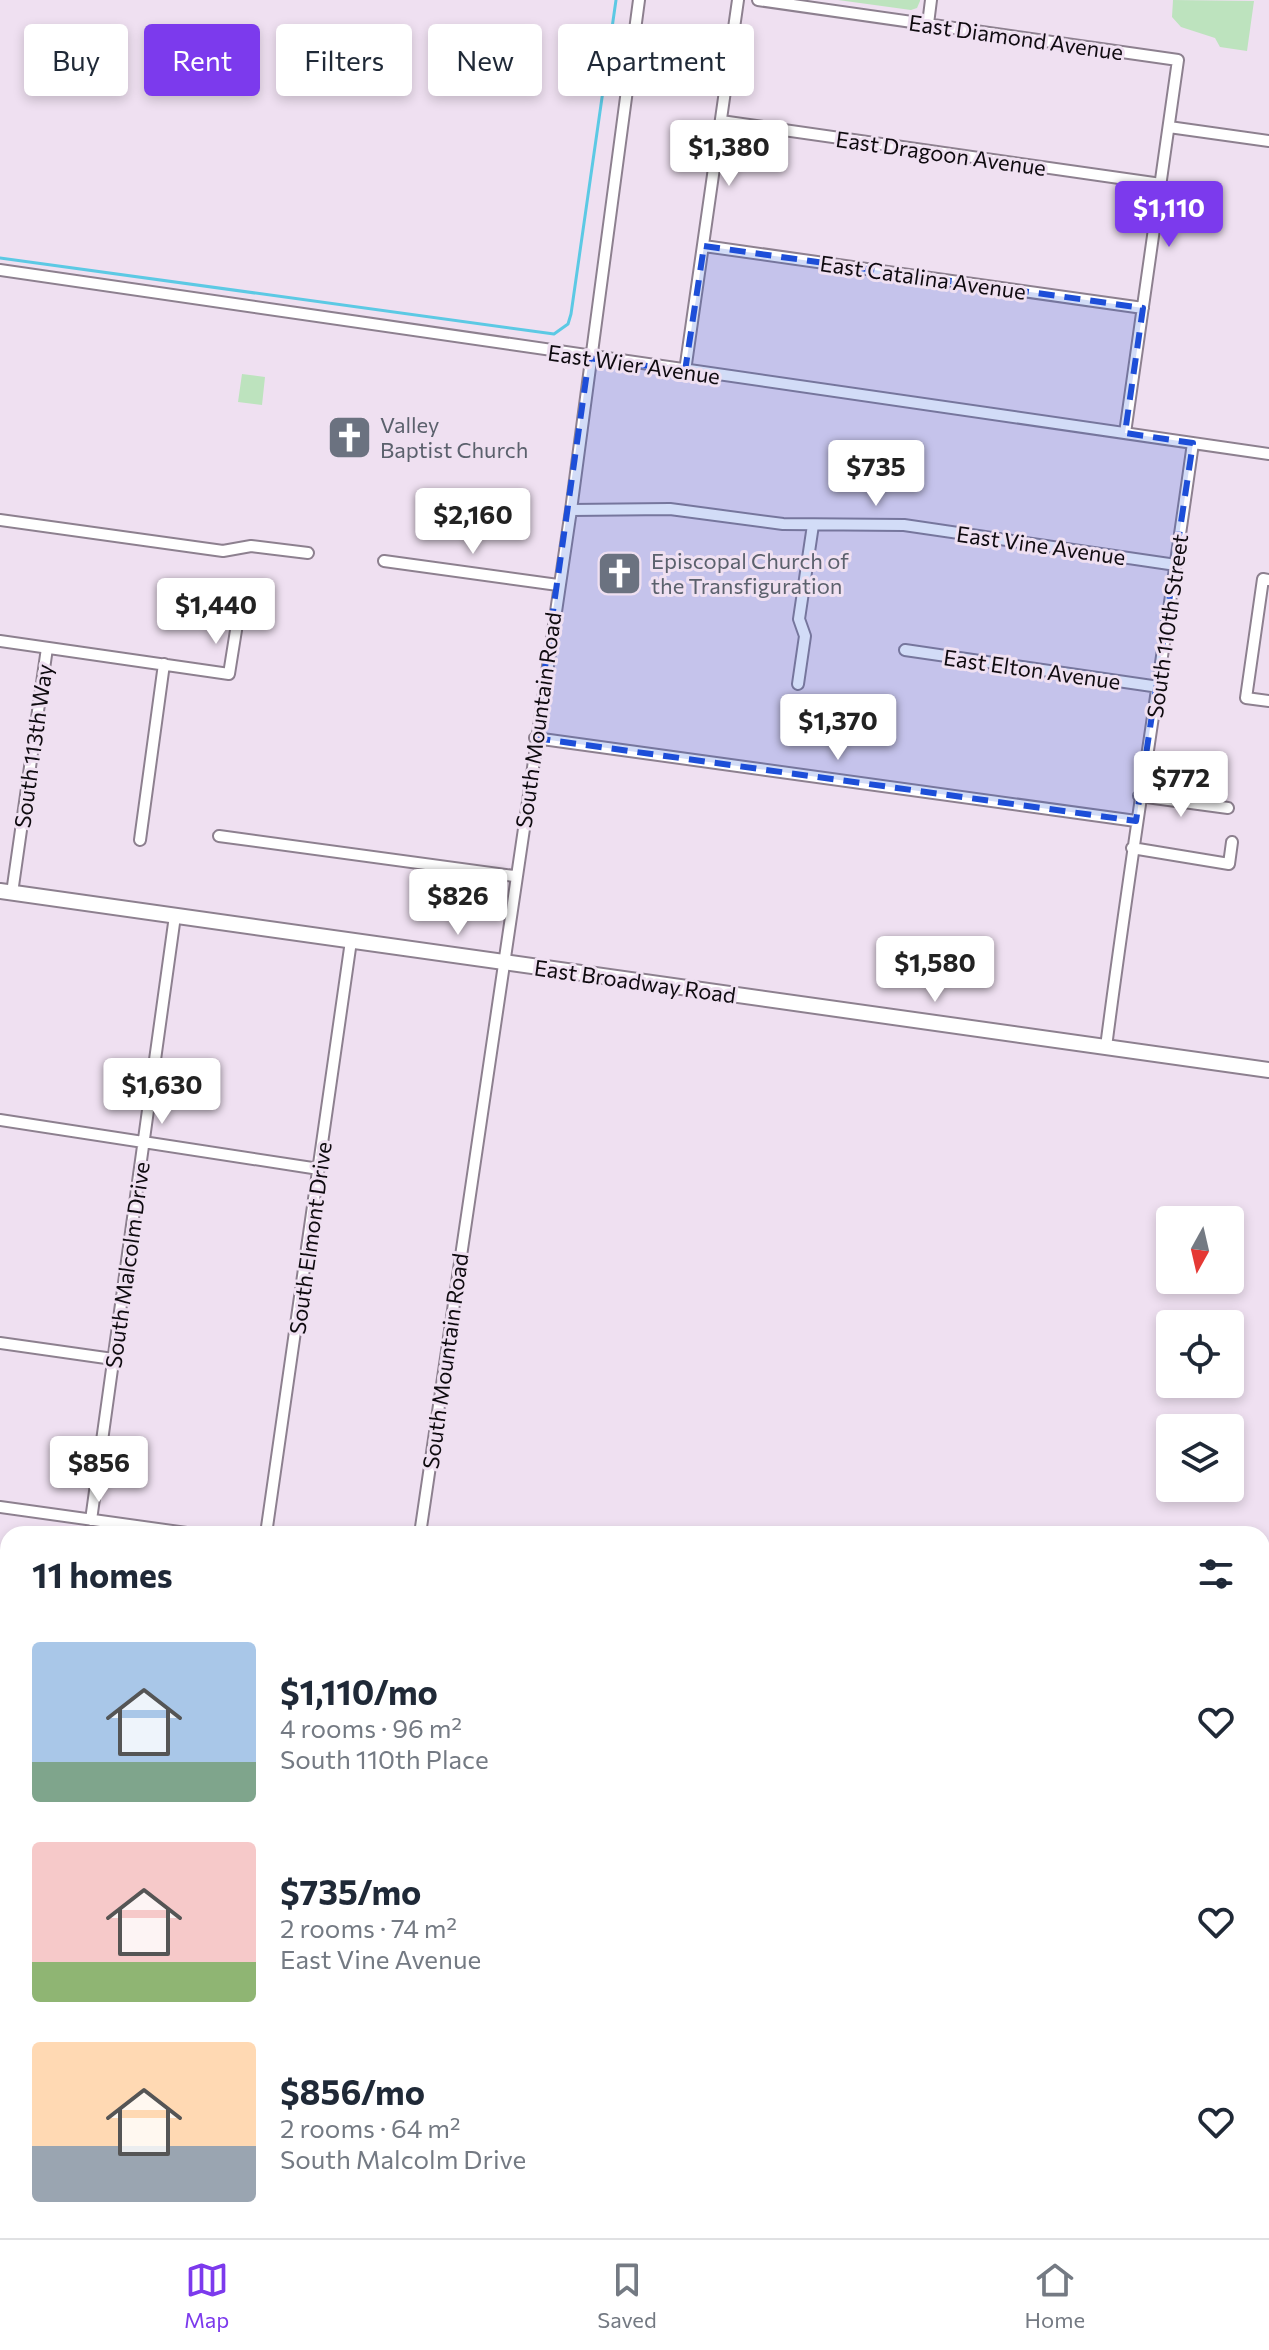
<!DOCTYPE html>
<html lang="en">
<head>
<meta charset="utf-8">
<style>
  :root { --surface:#fff; --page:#f2f2f3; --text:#1f2937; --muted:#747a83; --line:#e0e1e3; --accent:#7c3aed }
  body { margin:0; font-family:Commissioner,sans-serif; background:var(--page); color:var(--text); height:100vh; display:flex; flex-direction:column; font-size:30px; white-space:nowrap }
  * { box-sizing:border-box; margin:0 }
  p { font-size:26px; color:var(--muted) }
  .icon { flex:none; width:44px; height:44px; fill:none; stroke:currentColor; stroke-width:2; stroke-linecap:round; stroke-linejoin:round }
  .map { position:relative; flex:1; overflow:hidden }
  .drawer { position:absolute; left:0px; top:1526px; width:1270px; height:712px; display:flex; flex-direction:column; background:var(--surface); border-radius:24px 24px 0 0; box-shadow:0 4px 12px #0003 }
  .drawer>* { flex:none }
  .hud { position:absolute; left:24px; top:24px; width:800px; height:72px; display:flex; gap:16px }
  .needle { width:52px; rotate:188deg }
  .fabs { position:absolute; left:1156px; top:1206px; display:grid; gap:16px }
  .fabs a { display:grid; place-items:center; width:88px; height:88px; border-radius:8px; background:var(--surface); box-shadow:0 4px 12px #0003; font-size:40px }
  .price { position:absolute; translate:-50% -68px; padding:0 18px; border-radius:8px; background:#fff; color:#222; font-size:26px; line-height:52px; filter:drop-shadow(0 2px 4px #0008) }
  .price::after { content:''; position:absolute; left:50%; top:48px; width:24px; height:18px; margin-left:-12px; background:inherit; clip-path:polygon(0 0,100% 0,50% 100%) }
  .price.selected { background:var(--accent); color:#fff }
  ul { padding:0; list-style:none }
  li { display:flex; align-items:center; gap:24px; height:200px; padding:0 32px }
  li span { display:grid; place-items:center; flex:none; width:224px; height:160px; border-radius:8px; color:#555 }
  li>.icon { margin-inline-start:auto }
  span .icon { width:96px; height:96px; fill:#fffc; stroke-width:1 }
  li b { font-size:34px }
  h2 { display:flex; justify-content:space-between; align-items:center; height:96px; padding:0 32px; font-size:34px }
  .pill { padding:0 28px; border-radius:8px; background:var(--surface); box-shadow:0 4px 12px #0003; font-size:28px; line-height:72px }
  .pill.selected { background:var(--accent); color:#fff }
  .dock { display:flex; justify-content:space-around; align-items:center; height:112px; border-top:2px solid var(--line); background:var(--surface); font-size:22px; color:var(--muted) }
  .dock a { display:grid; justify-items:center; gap:4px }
  .dock .selected { color:var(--accent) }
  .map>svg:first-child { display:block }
  .commercial { fill:#e7d0de }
  .green { fill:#bde3be }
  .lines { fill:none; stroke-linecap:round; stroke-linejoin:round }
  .stream { stroke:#5cc9e4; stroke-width:3 }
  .street-casing { stroke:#8d808f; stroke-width:14 }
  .secondary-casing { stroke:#8d808f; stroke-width:18 }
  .primary-casing { stroke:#8d808f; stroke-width:20 }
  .street { stroke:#fff; stroke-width:10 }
  .secondary { stroke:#fff; stroke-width:14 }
  .primary { stroke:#fff; stroke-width:16 }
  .marked { fill:#1d4ed8; fill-opacity:0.2; stroke:#1d4ed8; stroke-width:6; stroke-dasharray:16 10; stroke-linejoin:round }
  .labels { text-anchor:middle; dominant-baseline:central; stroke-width:6; stroke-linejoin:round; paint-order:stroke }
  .street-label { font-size:22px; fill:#0f0b10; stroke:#efe0f1 }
  .worship-label { font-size:22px; fill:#5b616d; stroke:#efe0f1; text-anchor:start }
</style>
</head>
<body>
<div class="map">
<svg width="1269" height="2238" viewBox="0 0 1269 2238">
  <rect width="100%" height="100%" fill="#efe0f1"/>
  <path class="commercial" d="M 1269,2086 L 1269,2238 L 1249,2238 L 1250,2230 L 1262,2230 L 1262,2138 Z"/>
  <path class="green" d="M 838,0 L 920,0 L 920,1 L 917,8 L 911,10 Z
    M 1173,0 L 1254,1 L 1247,51 L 1220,47 L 1215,38 L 1181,27 L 1172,17 Z
    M 242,374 L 265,377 L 262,405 L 238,402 Z"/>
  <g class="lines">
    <path class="stream" d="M 0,258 L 554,334 L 568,324 L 571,314 L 616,0
      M 230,2238 L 234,2230"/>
    <defs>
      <path id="street" d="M 758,0 L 1178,60 L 1125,433
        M 928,24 L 931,0
        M 721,121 L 1161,184
        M 1169,127 L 1269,141
        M 704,246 L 1143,308
        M 0,270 L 1269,454
        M 685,371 L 738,0
        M 571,510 L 670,509 L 783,524 L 904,525 L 1176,565
        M 0,520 L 223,551 L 251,546 L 308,553
        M 384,561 L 558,585
        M 1269,580 L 1263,579 L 1246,698 L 1269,701
        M 0,641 L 229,674 L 237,624
        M 905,650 L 1159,687
        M 798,684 L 805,636 L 799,619 L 813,525
        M 535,738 L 1136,821
        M 1139,796 L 1228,808
        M 219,836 L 514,876
        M 140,840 L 164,664
        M 1132,848 L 1229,864 L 1232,842
        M 12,893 L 47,648
        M 1106,1047 C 1132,845 1165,645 1193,443
        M 0,1120 L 319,1169
        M 0,1343 L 113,1359
        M 0,1507 L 194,1534
        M 91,1520 L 175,916
        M 266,1534 L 351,941
        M 420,1534 L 571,510 L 639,0
        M 1262,1684 L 1269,1685
        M 1262,1837 L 1269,1838
        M 1262,1958 L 1269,1959
        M 321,2238 L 322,2230"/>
      <path id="secondary" d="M 0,891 L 1269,1070"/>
      <path id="primary" d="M 0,2126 L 8,2127
        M 0,2172 L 8,2173
        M 410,2230 L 467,2238
        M 743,2230 L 799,2238"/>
    </defs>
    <use href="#street" class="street-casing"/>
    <use href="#secondary" class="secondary-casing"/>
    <use href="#primary" class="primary-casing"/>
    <use href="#street" class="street"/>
    <use href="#secondary" class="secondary"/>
    <use href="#primary" class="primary"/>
  </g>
  <path class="marked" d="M 704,246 L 1143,308 L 1125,433 L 1193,443 L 1136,821 L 535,738 L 589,358 L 685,371 Z"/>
  <defs>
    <symbol id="church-square" viewBox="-11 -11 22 22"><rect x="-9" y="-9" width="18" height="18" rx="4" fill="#6b7280" stroke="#efe0f1"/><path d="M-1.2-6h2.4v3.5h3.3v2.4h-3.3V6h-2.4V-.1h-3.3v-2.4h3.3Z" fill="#fff"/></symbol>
  </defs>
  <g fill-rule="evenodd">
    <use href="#church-square" x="324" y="412" width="51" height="51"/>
    <use href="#church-square" x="594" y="548" width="51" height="51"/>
  </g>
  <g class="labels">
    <g class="street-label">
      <text transform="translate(1016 37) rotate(8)">East Diamond Avenue</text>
      <text transform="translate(941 153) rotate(8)">East Dragoon Avenue</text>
      <text transform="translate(923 277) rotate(8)">East Catalina Avenue</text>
      <text transform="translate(634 364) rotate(8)">East Wier Avenue</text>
      <text transform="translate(1041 545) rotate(8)">East Vine Avenue</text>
      <text transform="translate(1167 626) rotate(-82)">South 110th Street</text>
      <text transform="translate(1032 669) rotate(8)">East Elton Avenue</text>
      <text transform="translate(538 720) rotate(-82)">South Mountain Road</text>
      <text transform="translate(33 746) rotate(-82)">South 113th Way</text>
      <text transform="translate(635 981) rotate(8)">East Broadway Road</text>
      <text transform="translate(310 1238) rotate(-82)">South Elmont Drive</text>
      <text transform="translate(127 1265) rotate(-82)">South Malcolm Drive</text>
      <text transform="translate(445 1361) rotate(-82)">South Mountain Road</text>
    </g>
    <g class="worship-label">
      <text x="380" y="424">Valley<tspan x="380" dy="25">Baptist Church</tspan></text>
      <text x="651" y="560">Episcopal Church of<tspan x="651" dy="25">the Transfiguration</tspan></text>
    </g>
  </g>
</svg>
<div class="fabs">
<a><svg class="needle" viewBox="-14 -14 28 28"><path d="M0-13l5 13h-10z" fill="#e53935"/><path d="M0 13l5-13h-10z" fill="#747a83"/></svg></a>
<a><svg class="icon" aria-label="locate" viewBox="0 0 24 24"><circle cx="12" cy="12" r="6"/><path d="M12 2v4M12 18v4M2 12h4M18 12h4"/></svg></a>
<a><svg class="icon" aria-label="layers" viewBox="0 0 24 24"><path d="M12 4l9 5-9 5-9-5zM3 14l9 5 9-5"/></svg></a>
</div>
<b class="price" style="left:729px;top:188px">$1,380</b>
<b class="price selected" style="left:1169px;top:249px">$1,110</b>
<b class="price" style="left:876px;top:508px">$735</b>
<b class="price" style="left:473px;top:556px">$2,160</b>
<b class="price" style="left:216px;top:646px">$1,440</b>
<b class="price" style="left:838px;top:762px">$1,370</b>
<b class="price" style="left:1181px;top:819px">$772</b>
<b class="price" style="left:458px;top:937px">$826</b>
<b class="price" style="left:935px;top:1004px">$1,580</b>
<b class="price" style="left:162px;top:1126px">$1,630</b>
<b class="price" style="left:99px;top:1504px">$856</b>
<div class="hud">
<a class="pill">Buy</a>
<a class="pill selected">Rent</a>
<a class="pill">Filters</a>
<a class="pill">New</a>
<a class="pill">Apartment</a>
</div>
<section class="drawer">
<h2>11 homes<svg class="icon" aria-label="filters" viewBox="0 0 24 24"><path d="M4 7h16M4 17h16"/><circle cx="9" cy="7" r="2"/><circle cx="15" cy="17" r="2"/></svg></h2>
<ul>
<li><span style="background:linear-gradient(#a9c7e8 75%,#7fa58c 0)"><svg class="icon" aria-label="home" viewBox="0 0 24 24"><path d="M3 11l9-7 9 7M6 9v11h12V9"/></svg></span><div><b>$1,110/mo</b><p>4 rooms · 96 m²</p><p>South 110th Place</p></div><svg class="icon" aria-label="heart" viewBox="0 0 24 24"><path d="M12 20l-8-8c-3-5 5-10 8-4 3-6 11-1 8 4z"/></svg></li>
<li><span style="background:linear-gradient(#f6c9c9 75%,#8fb573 0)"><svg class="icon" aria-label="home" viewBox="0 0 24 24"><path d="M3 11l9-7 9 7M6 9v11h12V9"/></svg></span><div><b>$735/mo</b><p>2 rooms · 74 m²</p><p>East Vine Avenue</p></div><svg class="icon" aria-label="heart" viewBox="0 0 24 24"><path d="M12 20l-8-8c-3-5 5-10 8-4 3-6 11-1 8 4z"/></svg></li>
<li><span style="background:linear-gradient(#ffd9b3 65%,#9aa5b1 0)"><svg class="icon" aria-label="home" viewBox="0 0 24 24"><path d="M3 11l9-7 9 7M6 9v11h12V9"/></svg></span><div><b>$856/mo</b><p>2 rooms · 64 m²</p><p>South Malcolm Drive</p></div><svg class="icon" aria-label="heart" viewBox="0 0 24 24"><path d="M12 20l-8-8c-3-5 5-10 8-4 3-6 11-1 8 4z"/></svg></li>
</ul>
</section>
</div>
<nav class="dock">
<a class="selected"><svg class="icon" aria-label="map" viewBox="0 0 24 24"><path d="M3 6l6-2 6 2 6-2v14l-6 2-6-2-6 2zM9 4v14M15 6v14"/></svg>Map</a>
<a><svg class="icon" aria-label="saved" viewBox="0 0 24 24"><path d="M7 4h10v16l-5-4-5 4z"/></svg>Saved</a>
<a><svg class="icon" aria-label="home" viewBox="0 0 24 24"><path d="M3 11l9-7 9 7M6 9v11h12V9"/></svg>Home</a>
</nav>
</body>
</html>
